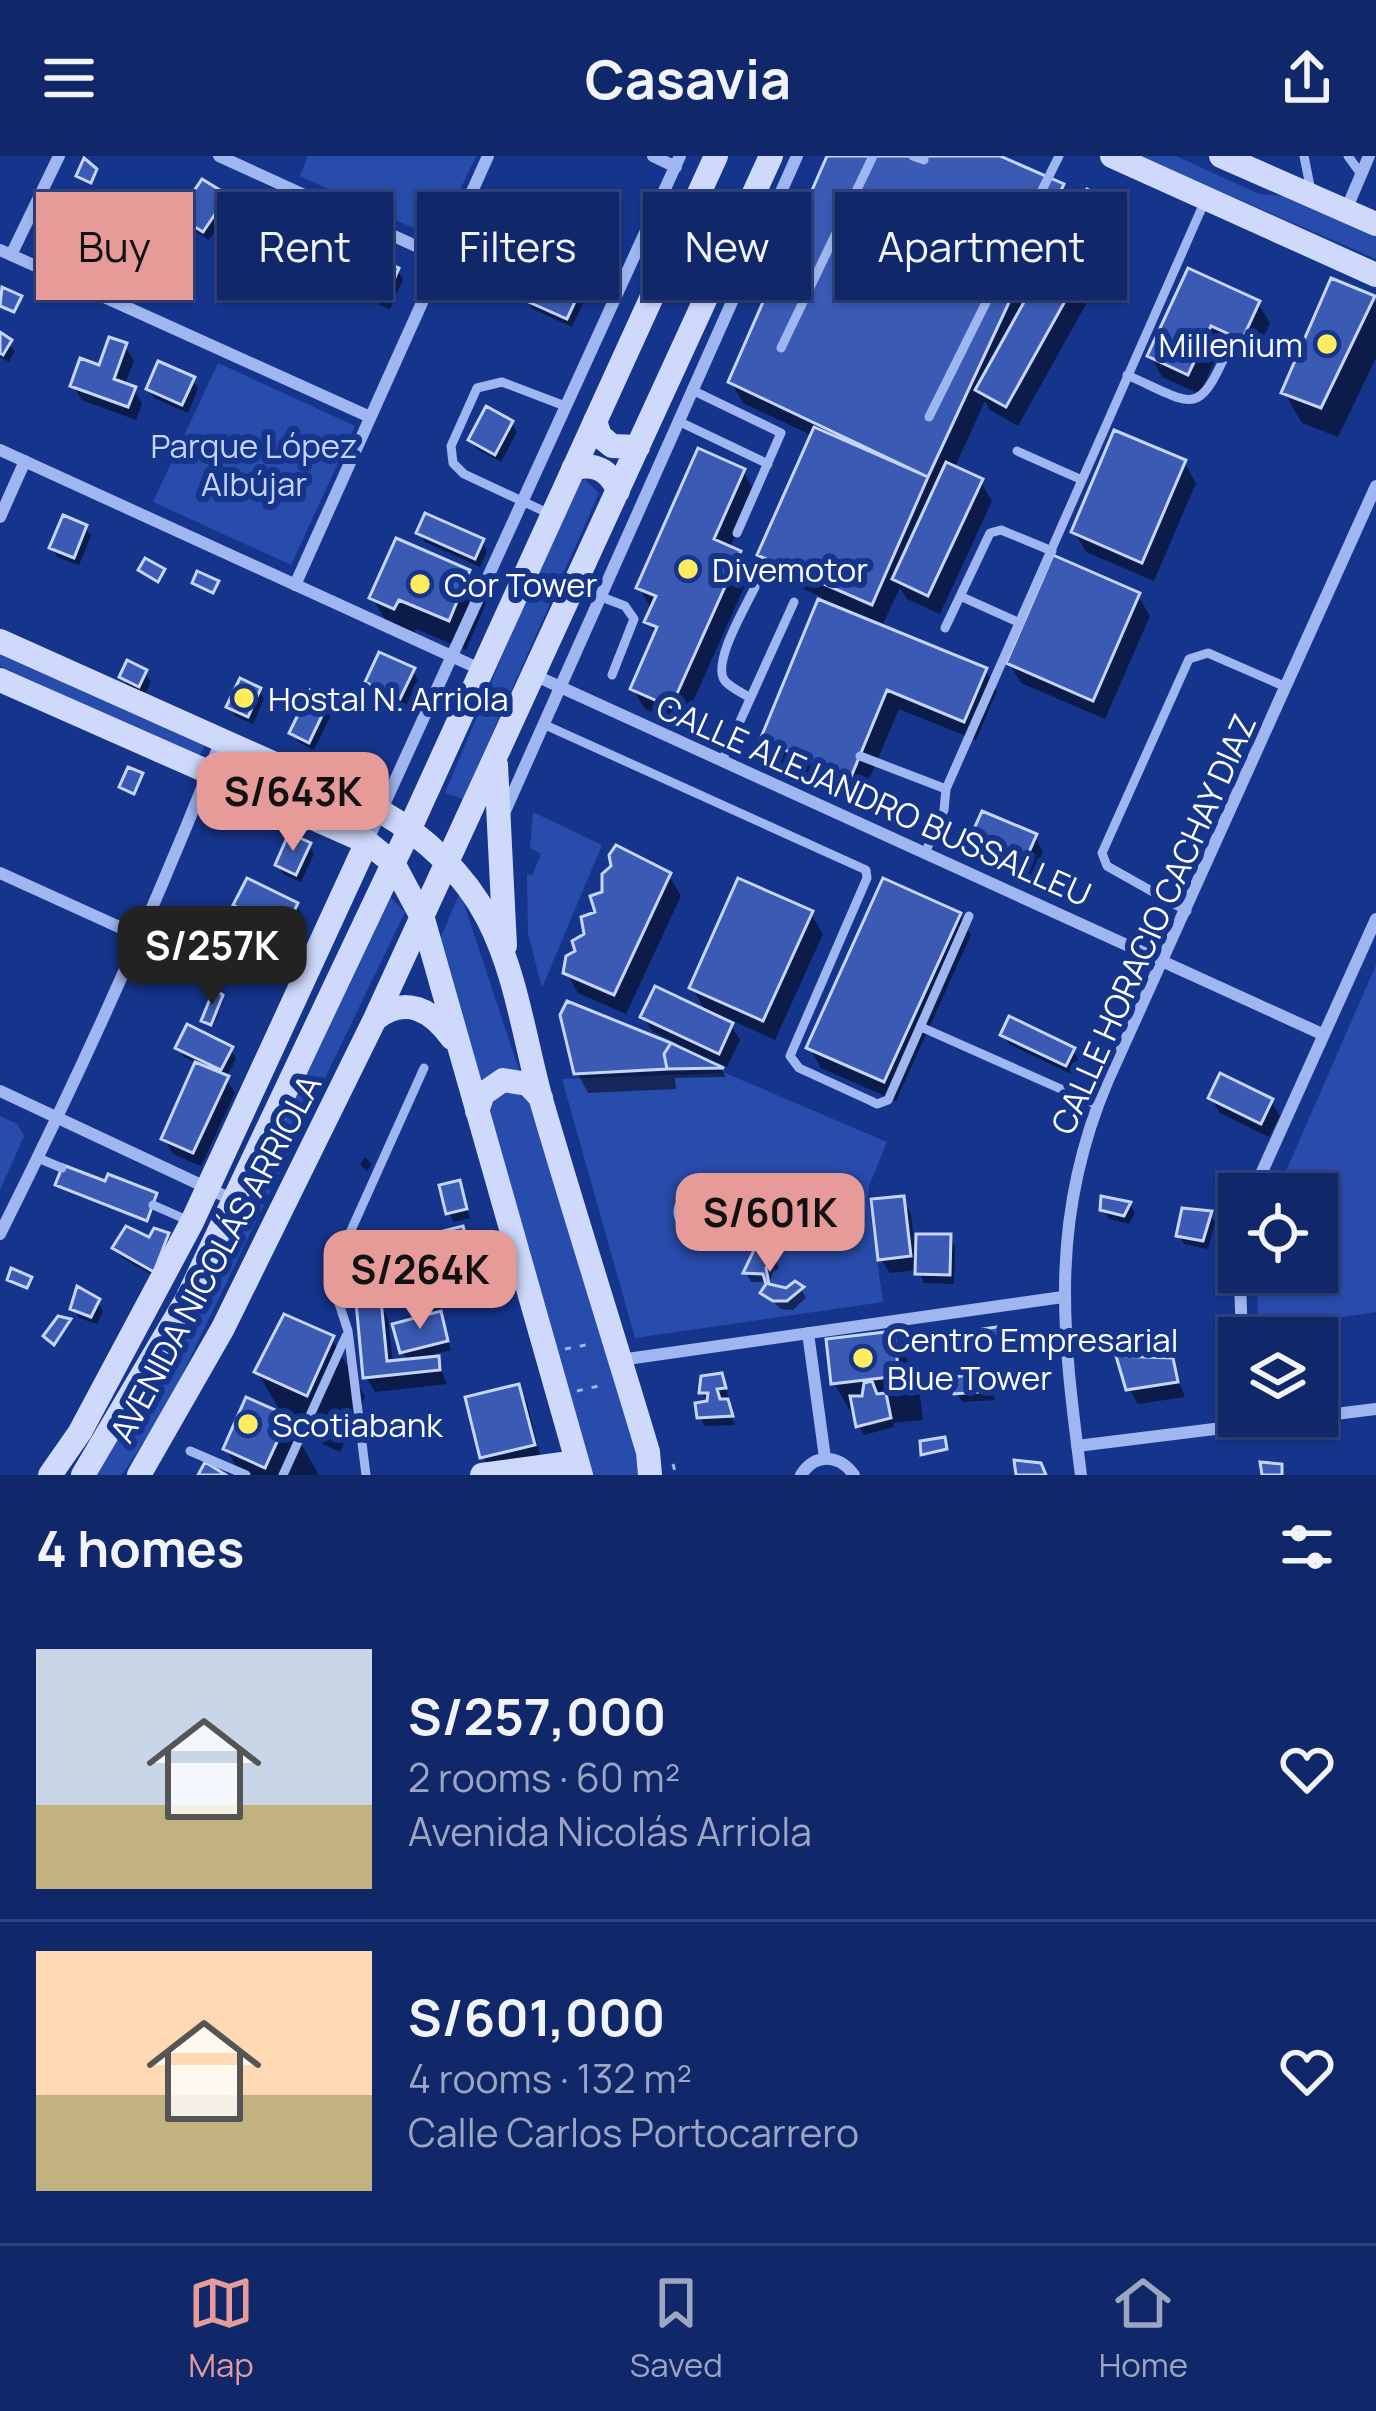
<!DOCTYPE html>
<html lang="en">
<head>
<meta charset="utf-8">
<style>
  :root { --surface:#10286a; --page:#1e3472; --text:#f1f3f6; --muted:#9ca6c1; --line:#30447e; --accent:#e69b98 }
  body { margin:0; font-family:Manrope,sans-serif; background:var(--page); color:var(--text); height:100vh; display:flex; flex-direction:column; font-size:45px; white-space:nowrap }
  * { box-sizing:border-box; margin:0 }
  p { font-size:39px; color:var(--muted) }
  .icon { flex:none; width:66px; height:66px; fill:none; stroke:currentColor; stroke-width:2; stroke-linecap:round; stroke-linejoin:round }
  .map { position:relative; height:1319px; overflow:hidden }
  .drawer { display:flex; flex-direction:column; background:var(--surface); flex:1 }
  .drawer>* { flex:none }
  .top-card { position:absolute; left:36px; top:36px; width:1305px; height:108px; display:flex; gap:24px }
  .fabs { position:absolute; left:1218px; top:1017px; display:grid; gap:24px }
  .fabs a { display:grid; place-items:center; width:120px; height:120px; border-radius:0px; background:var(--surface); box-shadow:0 3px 9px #0004,0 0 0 3px var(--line); font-size:60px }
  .price { position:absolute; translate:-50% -102px; padding:0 27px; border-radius:24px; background:var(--accent); color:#111; font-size:39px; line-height:78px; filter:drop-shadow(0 3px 6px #0008) }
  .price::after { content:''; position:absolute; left:50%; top:72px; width:36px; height:27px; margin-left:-18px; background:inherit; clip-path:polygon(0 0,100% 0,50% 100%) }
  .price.selected { background:#222; color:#fff }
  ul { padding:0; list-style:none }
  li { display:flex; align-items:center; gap:36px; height:300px; padding:0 36px }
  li+li { border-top:3px solid var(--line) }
  li span { display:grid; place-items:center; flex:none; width:336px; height:240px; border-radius:0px; color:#555 }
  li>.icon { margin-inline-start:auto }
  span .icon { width:144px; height:144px; fill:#fffc; stroke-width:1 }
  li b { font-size:51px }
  h2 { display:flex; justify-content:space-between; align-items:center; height:144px; padding:0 36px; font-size:51px }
  .chip { padding:0 42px; border-radius:0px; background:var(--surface); box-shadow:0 3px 9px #0004,0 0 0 3px var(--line); font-size:42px; line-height:108px }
  .chip.selected { background:var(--accent); color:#111 }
  header { display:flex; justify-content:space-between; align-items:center; height:156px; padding:0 36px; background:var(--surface); font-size:54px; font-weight:700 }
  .tabs { display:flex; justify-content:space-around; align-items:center; height:168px; border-top:3px solid var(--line); background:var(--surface); font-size:33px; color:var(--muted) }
  .tabs a { display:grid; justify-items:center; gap:6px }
  .tabs .selected { color:var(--accent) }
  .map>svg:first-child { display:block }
  .green { fill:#284cac }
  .shadow { fill:#0007 }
  .building { fill:#3a5ab4; stroke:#c6d5fb; stroke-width:3 }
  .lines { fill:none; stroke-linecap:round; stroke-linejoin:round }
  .path { stroke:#a0b6f0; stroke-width:3; stroke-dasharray:6 9; stroke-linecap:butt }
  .lane { stroke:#a0b6f0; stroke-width:9 }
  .street { stroke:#a0b6f0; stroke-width:12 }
  .secondary { stroke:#ced9fb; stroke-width:24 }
  .poi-dot { fill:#ffed5f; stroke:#15358d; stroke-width:4.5 }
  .labels { text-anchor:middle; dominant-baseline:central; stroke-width:12; stroke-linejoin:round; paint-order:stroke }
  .poi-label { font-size:33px; fill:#fff; stroke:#15358d; text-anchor:start }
  .park-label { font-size:33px; fill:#c6d5fb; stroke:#15358d }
  .street-label { font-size:33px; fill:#fff; stroke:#15358d }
</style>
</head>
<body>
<header><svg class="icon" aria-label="menu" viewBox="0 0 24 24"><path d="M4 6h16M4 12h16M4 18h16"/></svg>Casavia<svg class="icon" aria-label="share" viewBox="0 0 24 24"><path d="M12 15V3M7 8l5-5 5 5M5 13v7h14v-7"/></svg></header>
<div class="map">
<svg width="1376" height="1319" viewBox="0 0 1376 1319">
  <rect width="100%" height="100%" fill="#15358d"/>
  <path class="green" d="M 308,0 L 476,0 L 437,83 L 300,20 Z
    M 1139,0 L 1176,0 L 1259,38 L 1289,41 L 1376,78 L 1376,103 Z
    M 218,207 L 355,270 L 291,409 L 153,346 Z
    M 585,324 L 599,337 L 463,643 L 445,637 L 575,325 Z
    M 0,491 L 207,585 L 199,601 L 0,510 Z
    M 231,600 L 370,664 L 364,677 L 224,613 Z
    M 533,656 L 602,689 L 542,832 L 528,777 L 527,718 L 532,720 L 541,698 L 530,692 Z
    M 460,736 L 623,1228 L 641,1319 L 591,1319 L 440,783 Z
    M 388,739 L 405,756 L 167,1250 L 122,1319 L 89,1319 Z
    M 1376,809 L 1376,1156 L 1259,1174 L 1256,1116 L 1317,1116 L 1317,1038 L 1276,1038 Z
    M 725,917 L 887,986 L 869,1030 L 868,1044 L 883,1146 L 635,1182 L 562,923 Z
    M 0,960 L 17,968 L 24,980 L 0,1034 Z"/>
  <path class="shadow" d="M 830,0 L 993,0 L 1061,31 L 1073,51 L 1064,72 L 1068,74 L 1116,53 L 1128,73 L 1018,270 L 990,254 L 985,245 L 954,313 L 980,325 L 992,345 L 940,458 L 907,443 L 900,432 L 881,472 L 985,514 L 997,535 L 976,584 L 899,553 L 862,640 L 775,604 L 763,584 L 822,441 L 772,420 L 760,399 L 813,280 L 743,247 L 731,226 Z
    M 225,41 L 231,51 L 209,84 L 186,69 L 181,60 Z
    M 270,74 L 275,83 L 267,99 L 250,93 L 245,84 Z
    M 397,114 L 403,123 L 390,153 L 379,149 L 374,139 Z
    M 1189,116 L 1258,147 L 1270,167 L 1254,202 L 1222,188 L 1200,238 L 1162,221 L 1151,200 Z
    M 578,138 L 583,147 L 572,171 L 531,152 L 526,143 Z
    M 1373,142 L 1376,148 L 1376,202 L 1338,281 L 1302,267 L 1284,236 Z
    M 0,180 L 15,195 L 9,206 L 0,201 Z
    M 125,190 L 134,205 L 124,230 L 134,233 L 142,248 L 136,264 L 82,244 L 73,229 L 100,213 Z
    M 193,224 L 198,233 L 188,257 L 154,242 L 149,233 Z
    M 511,267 L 517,276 L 501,306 L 477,293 L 471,284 Z
    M 1184,306 L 1196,327 L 1154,425 L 1086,396 L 1074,376 Z
    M 743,315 L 755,336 L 729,393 L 739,397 L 750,418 L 682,570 L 645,553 L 633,533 L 657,481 L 648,465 L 651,452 L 639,431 Z
    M 85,371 L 91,380 L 79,409 L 57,401 L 52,391 Z
    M 420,377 L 482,385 L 487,395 L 480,411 L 425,386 Z
    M 468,416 L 486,447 L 466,494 L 416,473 L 412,482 L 390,473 L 373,442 Z
    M 1138,440 L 1150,460 L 1105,563 L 1021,527 L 1009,507 Z
    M 413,515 L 418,524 L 406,550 L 374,535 L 368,526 Z
    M 145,516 L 151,526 L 145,538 L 128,530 L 122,521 Z
    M 259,534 L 264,543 L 253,568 L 235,560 L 230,551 Z
    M 327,545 L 333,555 L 314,594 L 298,586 L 293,577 Z
    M 1035,681 L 1043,696 L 1030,727 L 978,705 L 970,690 Z
    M 309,689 L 314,698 L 301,726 L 283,718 L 278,709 Z
    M 669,720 L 681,740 L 626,858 L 578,837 L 566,816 L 599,758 L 605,738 Z
    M 236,749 L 296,749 L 305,764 L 293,788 L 245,764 Z
    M 811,758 L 823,778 L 775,884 L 727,862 L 740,884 L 727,911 L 717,906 L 726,921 L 675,922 L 676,933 L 588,937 L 577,916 L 676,892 L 678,888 L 652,875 L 643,861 L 707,858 L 692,831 Z
    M 959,759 L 971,779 L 896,945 L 821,912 L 809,891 Z
    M 189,791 L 195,801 L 187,817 L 163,803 L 158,794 Z
    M 221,841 L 223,845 L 213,871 L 205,865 Z
    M 1003,879 L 1073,894 L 1078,903 L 1071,918 L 1009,888 Z
    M 179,892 L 231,894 L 236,903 L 226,922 L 235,937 L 201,1010 L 173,998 L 164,983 L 198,908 L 184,901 Z
    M 1211,942 L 1271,945 L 1280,960 L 1269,981 L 1220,957 Z
    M 365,1001 L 372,1008 L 367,1015 L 360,1009 Z
    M 458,1027 L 470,1062 L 454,1066 L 449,1057 Z
    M 58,1029 L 107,1029 L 157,1043 L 148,1067 Z
    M 698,1040 L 707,1044 L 719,1070 L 714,1080 L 697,1084 L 688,1078 L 678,1055 L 682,1046 Z
    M 902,1043 L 911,1058 L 915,1094 L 949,1081 L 955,1091 L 954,1128 L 924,1127 L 918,1114 L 890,1117 L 881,1103 Z
    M 1130,1048 L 1135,1057 L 1129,1068 L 1109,1063 L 1103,1053 Z
    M 1210,1058 L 1215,1067 L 1208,1093 L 1184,1088 L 1179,1079 Z
    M 462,1074 L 471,1089 L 482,1135 L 440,1145 L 431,1131 L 444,1098 Z
    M 167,1079 L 172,1088 L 159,1123 L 121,1101 L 116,1092 Z
    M 768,1090 L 779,1112 L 773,1116 L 770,1126 L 751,1126 L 746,1117 L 756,1096 Z
    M 801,1133 L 806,1142 L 793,1154 L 781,1153 L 764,1137 Z
    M 97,1145 L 103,1155 L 97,1168 L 79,1162 L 73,1152 Z
    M 380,1147 L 388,1162 L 393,1207 L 409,1206 L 403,1196 L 439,1159 L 451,1194 L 435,1198 L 447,1228 L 375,1236 L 366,1221 Z
    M 892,1178 L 918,1223 L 923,1264 L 894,1267 L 894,1271 L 864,1279 L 834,1227 Z
    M 332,1183 L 365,1241 L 340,1296 L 294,1275 L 319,1319 L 241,1319 L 226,1292 L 284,1261 L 257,1216 Z
    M 1171,1205 L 1185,1241 L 1138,1248 L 1129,1233 Z
    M 986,1217 L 995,1244 L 962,1246 L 957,1237 Z
    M 720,1220 L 729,1241 L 723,1242 L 735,1269 L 705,1270 L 700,1261 L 709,1248 L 702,1237 Z
    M 518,1231 L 527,1246 L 541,1304 L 491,1316 L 483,1301 Z"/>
  <path class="building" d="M 827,0 L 1000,0 L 1064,28 L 928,321 L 728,226 Z
    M 84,2 L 97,13 L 91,27 L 76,20 Z
    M 202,23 L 228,39 L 203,76 L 177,60 Z
    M 1087,33 L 1118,50 L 1006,251 L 975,234 Z
    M 255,62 L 272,72 L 261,91 L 242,84 Z
    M 385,106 L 399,112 L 385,145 L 370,140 Z
    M 1188,112 L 1260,145 L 1242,184 L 1211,170 L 1188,219 L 1147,200 Z
    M 535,115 L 580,135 L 567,163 L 522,143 Z
    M 1331,122 L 1375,140 L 1321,252 L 1281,237 Z
    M 2,131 L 22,140 L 14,156 L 0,150 Z
    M 0,176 L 12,184 L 3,199 L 0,197 Z
    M 109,181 L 127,187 L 114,223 L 136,231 L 128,251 L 70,230 L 80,202 L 99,209 Z
    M 158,205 L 195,221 L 182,249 L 146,233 Z
    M 486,250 L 513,265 L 495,299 L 468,284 Z
    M 814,271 L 928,321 L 872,449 L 757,399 Z
    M 1114,274 L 1186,304 L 1142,407 L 1071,376 Z
    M 698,292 L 745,313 L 714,383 L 741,395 L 671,551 L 630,533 L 657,471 L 644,466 L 656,440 L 636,432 Z
    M 946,306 L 983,323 L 928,440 L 892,423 Z
    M 425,357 L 484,383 L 475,403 L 416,377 Z
    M 63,359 L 87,369 L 74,402 L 49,392 Z
    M 396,382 L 470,414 L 449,465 L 399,444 L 394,453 L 369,442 Z
    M 1053,399 L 1140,437 L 1093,545 L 1006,507 Z
    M 145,402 L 165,413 L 158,426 L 138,414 Z
    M 197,415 L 219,425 L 213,437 L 192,427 Z
    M 818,443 L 987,512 L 964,566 L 887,534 L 851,621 L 760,584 Z
    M 379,496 L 415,512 L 400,543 L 365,526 Z
    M 127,504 L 147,514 L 139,531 L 119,521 Z
    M 240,522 L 261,532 L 248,561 L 226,551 Z
    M 310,534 L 330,543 L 309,587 L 289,577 Z
    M 128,611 L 143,617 L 134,638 L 119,631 Z
    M 982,655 L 1037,678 L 1021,714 L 966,691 Z
    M 289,677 L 311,687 L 296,719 L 275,709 Z
    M 616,689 L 671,717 L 614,839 L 563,817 L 566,800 L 575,795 L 572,785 L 584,778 L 581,761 L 595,756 L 590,740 L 602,736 L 602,718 L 611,710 L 609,699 Z
    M 247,722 L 298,747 L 285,775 L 233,749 Z
    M 738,722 L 813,755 L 763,865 L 689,832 Z
    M 883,722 L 961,757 L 884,926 L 806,892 Z
    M 165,777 L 192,789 L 182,810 L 154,794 Z
    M 655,830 L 733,867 L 719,898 L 640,861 Z
    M 214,833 L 223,839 L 211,869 L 201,865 Z
    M 567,845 L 671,887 L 664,898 L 667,913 L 574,918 L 560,859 Z
    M 1009,860 L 1075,892 L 1066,910 L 1000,879 Z
    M 187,868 L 233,891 L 221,914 L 175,892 Z
    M 671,887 L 724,912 L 667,913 L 664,898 Z
    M 195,906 L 229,920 L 193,997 L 161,983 Z
    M 1220,917 L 1273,943 L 1261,968 L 1208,942 Z
    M 63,1009 L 105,1025 L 108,1018 L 157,1037 L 147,1065 L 55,1029 Z
    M 460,1024 L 467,1053 L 446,1058 L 439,1029 Z
    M675 1056a20 20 0 1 1 40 0a20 20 0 1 1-40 0Z
    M 904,1040 L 911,1100 L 878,1104 L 871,1043 Z
    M 1101,1040 L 1131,1046 L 1124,1060 L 1100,1054 Z
    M 1182,1052 L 1212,1055 L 1203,1085 L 1176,1080 Z
    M 126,1070 L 149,1081 L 154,1072 L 169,1077 L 154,1116 L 112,1092 Z
    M 463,1070 L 476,1120 L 428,1132 L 421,1100 L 440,1096 L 435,1077 Z
    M 916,1078 L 951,1078 L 950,1119 L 915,1118 Z
    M 769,1086 L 776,1102 L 766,1112 L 769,1128 L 786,1132 L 795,1125 L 804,1131 L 787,1145 L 773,1145 L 760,1137 L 766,1128 L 763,1118 L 743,1117 L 754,1094 Z
    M 11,1112 L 32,1121 L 27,1132 L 7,1124 Z
    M 77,1130 L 100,1143 L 91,1161 L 70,1153 Z
    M 381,1144 L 387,1205 L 439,1200 L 440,1214 L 363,1222 L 356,1146 Z
    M 441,1155 L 448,1185 L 400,1197 L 392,1168 Z
    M 284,1158 L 334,1180 L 307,1240 L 254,1216 Z
    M 58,1160 L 71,1163 L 54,1189 L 43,1180 Z
    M 1004,1170 L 1008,1186 L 983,1188 L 983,1173 Z
    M 894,1175 L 899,1220 L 831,1228 L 826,1183 Z
    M 1116,1200 L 1173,1202 L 1178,1226 L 1126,1234 Z
    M 987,1214 L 992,1235 L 954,1238 L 952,1222 Z
    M 722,1217 L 726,1232 L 717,1233 L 720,1243 L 728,1243 L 733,1260 L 697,1262 L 695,1247 L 707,1245 L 708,1237 L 699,1237 L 701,1220 Z
    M 872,1225 L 877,1238 L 886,1237 L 891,1262 L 856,1271 L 850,1240 L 862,1240 L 864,1227 Z
    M 519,1228 L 535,1289 L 480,1302 L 465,1241 Z
    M 246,1241 L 289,1260 L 265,1312 L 223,1293 Z
    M 945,1281 L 947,1293 L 921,1299 L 920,1285 Z
    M 1014,1304 L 1041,1307 L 1046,1319 L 1016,1319 Z
    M 205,1306 L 226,1319 L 198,1319 Z
    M 1260,1306 L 1282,1308 L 1282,1319 L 1262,1319 Z"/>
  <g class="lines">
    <path class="path" d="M 565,1193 L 591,1188
      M 577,1235 L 603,1229
      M 673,1308 L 676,1319"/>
    <path class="lane" d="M 913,0 L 924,4
      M 1304,0 L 1311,35
      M 1348,0 L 1361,18
      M 781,192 L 873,0
      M 1127,219 C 1197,250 1197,263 1231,187
      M 692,234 L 781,277 L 737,377
      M 929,261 L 1059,0
      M 678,265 L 768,308
      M 1017,295 L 1082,324
      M 552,359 L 464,318 L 453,307 L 451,290 L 477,232 L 502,226 L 565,250
      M 599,440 L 625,450 L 634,463 L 612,519
      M 960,440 L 1020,467
      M 945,472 L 990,377 L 1001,374 L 1052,395
      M 750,542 C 743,537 731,532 725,525 C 711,508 746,450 755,431
      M 543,568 L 866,714 L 867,722 L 790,900 L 799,912 L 871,945 L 877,948 L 888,944 L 969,760
      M 860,600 L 946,633 L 1204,47
      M 722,605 L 794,446
      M 925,697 L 944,654 L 946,633
      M 1187,755 L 1107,710 L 1102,697 L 1189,503 L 1208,497 L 1286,531
      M 921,871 L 1097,949
      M 38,1002 L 62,1012
      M 153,1049 L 187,1064
      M 190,1295 L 246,1319
      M 283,1319 L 346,1180
      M 366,1319 L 348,1175 L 334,1132 L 344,1090 L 424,912"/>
    <path class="street" d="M 219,0 L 442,102
      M 653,0 L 676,11
      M 1346,54 L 1369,0
      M 0,94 L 370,261
      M 11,99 L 59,0
      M 0,294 L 482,514
      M 0,361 L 25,305
      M 295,429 L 488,0
      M 534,519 L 1322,878
      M 505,655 L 797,0
      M 367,686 L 680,0
      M 0,717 L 139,780
      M 0,935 L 231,1043
      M 1252,1038 L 1376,763
      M 0,1078 C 81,916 156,750 222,582
      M 1239,1098 L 1242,1182
      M 808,1177 L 825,1302
      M 620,1204 L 1063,1141
      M 1077,1290 L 1376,1253
      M 801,1319 C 815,1297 839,1298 854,1319
      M 1081,1319 C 1062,1175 1049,1062 1108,924 L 1376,330"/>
    <path class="secondary" d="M 1112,0 L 1376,119
      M 1221,0 L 1376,68
      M 714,124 L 736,135
      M 595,265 L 600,280 L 612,290 L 638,291
      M 573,313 C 594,306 610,314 618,335
      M 0,485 L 380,655 C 424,680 465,718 488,763 C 517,819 525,887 542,947 C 576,1063 613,1179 648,1296 L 650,1319
      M 0,524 L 367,686 L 393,707 L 423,763 L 581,1319
      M 496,609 L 505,790
      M 375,863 C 406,839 432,854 452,882
      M 477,955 L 483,938 L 503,924 L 528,928 L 541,942
      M 50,1319 L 80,1276 L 192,1066 L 367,686
      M 83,1319 L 187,1143 L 410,672 L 716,0
      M 139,1319 L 223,1172 L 375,863 L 771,0
      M 482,1319 L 577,1306"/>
  </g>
  <g class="poi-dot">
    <circle cx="1327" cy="188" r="12"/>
    <circle cx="688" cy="413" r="12"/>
    <circle cx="420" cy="428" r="12"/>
    <circle cx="244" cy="542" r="12"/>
    <circle cx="863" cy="1202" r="12"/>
    <circle cx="248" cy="1268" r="12"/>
  </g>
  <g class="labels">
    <g class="poi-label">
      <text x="1303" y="188" text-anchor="end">Millenium</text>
      <text x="712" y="413">Divemotor</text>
      <text x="444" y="428">Cor Tower</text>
      <text x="268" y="542">Hostal N. Arriola</text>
      <text x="887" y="1183">Centro Empresarial<tspan x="887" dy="38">Blue Tower</tspan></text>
      <text x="272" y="1268">Scotiabank</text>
    </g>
    <g class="park-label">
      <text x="254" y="289">Parque López<tspan x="254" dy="38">Albújar</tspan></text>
    </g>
    <g class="street-label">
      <text transform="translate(874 644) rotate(24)">CALLE ALEJANDRO BUSSALLEU</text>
      <text transform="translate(1153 768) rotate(-66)">CALLE HORACIO CACHAY DIAZ</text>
      <text transform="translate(215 1102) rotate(-62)">AVENIDA NICOLÁS ARRIOLA</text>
    </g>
  </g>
</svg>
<div class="fabs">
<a><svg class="icon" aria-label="locate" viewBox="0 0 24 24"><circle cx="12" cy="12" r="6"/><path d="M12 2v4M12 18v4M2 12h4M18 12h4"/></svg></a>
<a><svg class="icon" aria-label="layers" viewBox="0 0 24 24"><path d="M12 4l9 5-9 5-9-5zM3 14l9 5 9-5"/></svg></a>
</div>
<b class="price" style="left:293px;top:698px">S/643K</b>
<b class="price selected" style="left:212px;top:852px">S/257K</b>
<b class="price" style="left:770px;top:1119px">S/601K</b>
<b class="price" style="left:420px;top:1176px">S/264K</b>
<div class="top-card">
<a class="chip selected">Buy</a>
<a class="chip">Rent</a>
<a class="chip">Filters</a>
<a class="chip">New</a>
<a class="chip">Apartment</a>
</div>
</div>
<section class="drawer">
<h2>4 homes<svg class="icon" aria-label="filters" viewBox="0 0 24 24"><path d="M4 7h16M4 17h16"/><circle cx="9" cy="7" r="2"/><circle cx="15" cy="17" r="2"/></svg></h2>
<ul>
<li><span style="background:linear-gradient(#c9d6e8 65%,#c2b280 0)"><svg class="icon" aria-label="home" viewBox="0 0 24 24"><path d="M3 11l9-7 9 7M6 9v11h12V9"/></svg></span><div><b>S/257,000</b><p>2 rooms · 60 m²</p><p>Avenida Nicolás Arriola</p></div><svg class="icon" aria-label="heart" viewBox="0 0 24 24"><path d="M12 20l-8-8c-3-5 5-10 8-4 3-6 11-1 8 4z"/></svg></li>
<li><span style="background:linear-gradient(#ffd9b3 60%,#c2b280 0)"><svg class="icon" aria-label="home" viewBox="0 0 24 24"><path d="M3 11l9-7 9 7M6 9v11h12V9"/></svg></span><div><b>S/601,000</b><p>4 rooms · 132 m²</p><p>Calle Carlos Portocarrero</p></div><svg class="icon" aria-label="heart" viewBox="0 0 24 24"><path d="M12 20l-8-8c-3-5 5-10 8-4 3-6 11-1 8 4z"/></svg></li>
</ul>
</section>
<nav class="tabs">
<a class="selected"><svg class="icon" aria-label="map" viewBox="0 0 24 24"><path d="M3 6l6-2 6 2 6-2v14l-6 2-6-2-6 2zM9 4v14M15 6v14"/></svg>Map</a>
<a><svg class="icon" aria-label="saved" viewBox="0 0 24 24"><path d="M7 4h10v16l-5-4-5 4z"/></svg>Saved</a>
<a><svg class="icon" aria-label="home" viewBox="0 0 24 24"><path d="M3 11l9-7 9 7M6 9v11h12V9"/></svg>Home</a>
</nav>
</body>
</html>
